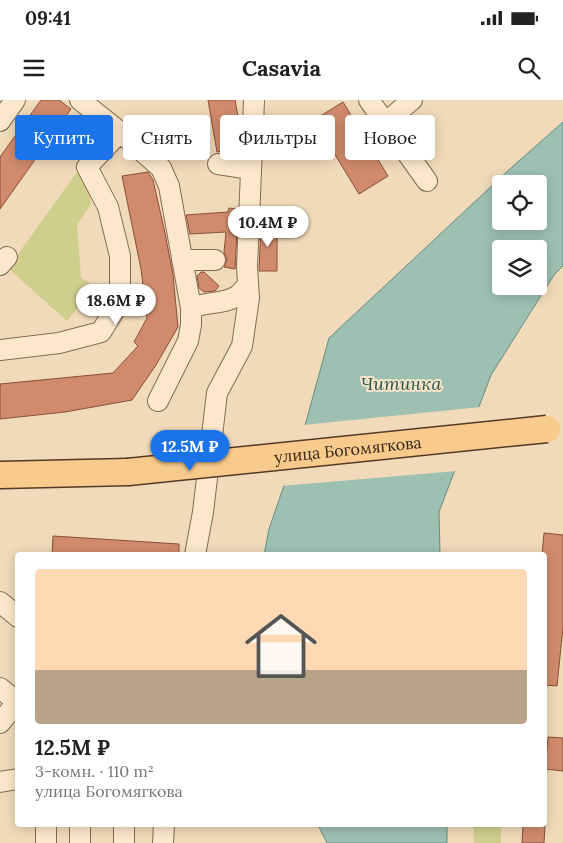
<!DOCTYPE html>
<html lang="ru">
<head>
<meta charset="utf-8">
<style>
  :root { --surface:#fff; --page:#f6f6f6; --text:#222; --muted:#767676; --accent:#1a73e8 }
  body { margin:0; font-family:Lora,serif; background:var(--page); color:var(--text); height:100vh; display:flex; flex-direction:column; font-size:19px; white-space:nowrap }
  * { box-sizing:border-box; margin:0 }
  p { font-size:16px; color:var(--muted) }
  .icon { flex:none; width:28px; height:28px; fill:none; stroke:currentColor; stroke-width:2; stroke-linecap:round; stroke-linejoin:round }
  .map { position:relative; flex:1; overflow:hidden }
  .side { position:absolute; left:15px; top:452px; width:532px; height:275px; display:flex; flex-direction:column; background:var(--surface); border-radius:5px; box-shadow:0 2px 12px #0003 }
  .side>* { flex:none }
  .hud { position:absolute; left:15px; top:15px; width:534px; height:45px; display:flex; gap:10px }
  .fabs { position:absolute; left:492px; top:75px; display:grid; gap:10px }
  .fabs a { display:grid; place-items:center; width:55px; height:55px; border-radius:5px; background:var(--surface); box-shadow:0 2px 12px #0003; font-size:25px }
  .price { position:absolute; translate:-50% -42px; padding:0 11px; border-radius:18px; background:#fff; color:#222; font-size:16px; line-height:32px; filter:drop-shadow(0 1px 2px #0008) }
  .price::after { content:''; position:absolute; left:50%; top:30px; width:15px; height:11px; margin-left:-8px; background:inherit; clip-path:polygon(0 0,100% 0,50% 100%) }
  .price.selected { background:var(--accent); color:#fff }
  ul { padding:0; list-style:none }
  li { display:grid; align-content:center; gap:10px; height:265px; padding:0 20px }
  li span { display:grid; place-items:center; height:155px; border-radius:5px; color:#555 }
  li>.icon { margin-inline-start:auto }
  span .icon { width:90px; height:90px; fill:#fffc; stroke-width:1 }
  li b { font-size:21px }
  .chip { padding:0 18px; border-radius:5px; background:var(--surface); box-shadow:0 2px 12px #0003; font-size:18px; line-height:45px }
  .chip.selected { background:var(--accent); color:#fff }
  .status { display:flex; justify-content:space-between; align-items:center; height:35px; padding:0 25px; background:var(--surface); direction:ltr }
  .status svg { height:14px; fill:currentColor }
  header { display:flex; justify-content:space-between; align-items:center; height:65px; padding:0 20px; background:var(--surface); font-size:22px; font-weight:700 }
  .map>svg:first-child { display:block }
  .green { fill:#cece8d }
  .water { fill:#9ec0b2; stroke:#668d7f; fill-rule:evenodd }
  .pier { fill:#f0dab9 }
  .building { fill:#d18b6c; stroke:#884f38 }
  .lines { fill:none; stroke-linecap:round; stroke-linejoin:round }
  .minor-casing { stroke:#876953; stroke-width:22 }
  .major-casing { stroke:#543828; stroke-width:29 }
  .minor { stroke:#fbe8cc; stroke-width:20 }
  .major { stroke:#f8cb8d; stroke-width:26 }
  .major-bridge-casing { stroke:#543828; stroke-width:29; stroke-linecap:butt }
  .major-bridge { stroke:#f8cb8d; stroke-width:26 }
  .labels { text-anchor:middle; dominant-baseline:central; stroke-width:4; stroke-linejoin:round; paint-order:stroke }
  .street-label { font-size:16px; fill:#352419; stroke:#f7e5c9 }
  .water-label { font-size:18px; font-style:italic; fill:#27564e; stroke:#f7e5c9 }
</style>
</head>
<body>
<div class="status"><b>09:41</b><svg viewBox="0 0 49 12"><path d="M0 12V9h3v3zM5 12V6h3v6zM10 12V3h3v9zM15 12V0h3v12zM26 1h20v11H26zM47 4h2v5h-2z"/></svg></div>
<header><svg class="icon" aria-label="menu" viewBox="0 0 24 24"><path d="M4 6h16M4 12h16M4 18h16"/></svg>Casavia<svg class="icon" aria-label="search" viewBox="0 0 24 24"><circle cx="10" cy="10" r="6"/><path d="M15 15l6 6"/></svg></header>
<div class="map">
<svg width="563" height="743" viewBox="0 0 563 743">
  <rect width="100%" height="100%" fill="#f0dab9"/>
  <path class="green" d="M 79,69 L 87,75 L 91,104 L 77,125 L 81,178 L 95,186 L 67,221 L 8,168 Z
    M 473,725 L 501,725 L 501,743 L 474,743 Z"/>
  <path class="water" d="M 563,22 L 563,166 L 554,175 L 491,275 L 439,412 L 440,455 L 264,455 L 269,429 L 306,322 L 329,238 L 512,67 ZM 501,84 L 539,84 L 539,121 L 501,121 ZM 501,149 L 539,149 L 539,186 L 501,186 Z
    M 318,725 L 447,725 L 447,743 L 327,743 Z"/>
  <path class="pier" d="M 481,307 L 457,371 L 281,386 L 303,325 Z"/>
  <path class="building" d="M 41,0 L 59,0 L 71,9 L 0,109 L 0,57 Z
    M 208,0 L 235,0 L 241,33 L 240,48 L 217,52 Z
    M 343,2 L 388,76 L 359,94 L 314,20 Z
    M 148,72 L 153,80 L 165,133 L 173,175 L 178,227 L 156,265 L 132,300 L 65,312 L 0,319 L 0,284 L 113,273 L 138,246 L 134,242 L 147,218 L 141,169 L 122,76 Z
    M 229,108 L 238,109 L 235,169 L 224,167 L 227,160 L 224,152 L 226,132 L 190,134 L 186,115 L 228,112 Z
    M 261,124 L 277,124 L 277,171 L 259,171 Z
    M 201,172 L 204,172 L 219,186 L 215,191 L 204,192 L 199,188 L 197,176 Z
    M 544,433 L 563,435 L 563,527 L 557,586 L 545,585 L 545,455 L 542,455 Z
    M 53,436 L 179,444 L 179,455 L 52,455 Z
    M 548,637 L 563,638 L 563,671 L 545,669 Z
    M 523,725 L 545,725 L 544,743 L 522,743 Z"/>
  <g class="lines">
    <defs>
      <path id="minor" d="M 80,0 L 120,32 L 161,68 L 169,86 L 191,208 L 191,225 L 188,241 L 158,301
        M 369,0 L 427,81
        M 0,21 L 15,0
        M 385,23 L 412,0
        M 218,64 L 251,69
        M 182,160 L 215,160
        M 0,165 L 7,157
        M 191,208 C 205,202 225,204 237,196 C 241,193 245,188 248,184
        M 0,250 L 59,243 L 101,232 L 120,201 L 120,156 L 108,107 L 87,67 L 120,32
        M 195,455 L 203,412 L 217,293 L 242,246 L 249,198 L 247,167 L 254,0
        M 0,502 L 18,517
        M 0,588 L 17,602
        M 0,623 L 18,601
        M 0,682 L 18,679
        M 46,725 L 46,743
        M 80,743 L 80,725
        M 124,743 L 124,725
        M 163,743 L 164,725"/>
      <path id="major" d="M 0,375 L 128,372"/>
    </defs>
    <use href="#minor" class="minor-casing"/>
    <use href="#major" class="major-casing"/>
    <use href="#minor" class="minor"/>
    <use href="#major" class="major"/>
    <defs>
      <g id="major-bridge">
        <path id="s1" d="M 128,372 L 547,329"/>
      </g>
    </defs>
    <use href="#major-bridge" class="major-bridge-casing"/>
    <use href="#major-bridge" class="major-bridge"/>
  </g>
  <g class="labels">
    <g class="street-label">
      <text stroke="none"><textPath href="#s1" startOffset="221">улица Богомягкова</textPath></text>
    </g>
    <g class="water-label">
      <text x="401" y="283">Читинка</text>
    </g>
  </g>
</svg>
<div class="fabs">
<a><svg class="icon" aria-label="locate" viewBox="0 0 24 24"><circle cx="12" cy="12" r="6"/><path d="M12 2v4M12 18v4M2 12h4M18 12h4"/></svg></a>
<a><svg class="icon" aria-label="layers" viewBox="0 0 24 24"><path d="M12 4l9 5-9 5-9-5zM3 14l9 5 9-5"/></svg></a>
</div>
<b class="price" style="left:268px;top:148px">10.4M ₽</b>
<b class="price" style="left:116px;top:226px">18.6M ₽</b>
<b class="price selected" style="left:190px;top:372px">12.5M ₽</b>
<div class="hud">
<a class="chip selected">Купить</a>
<a class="chip">Снять</a>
<a class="chip">Фильтры</a>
<a class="chip">Новое</a>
</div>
<section class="side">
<ul>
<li><span style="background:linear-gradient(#ffd9b3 65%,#b9a48a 0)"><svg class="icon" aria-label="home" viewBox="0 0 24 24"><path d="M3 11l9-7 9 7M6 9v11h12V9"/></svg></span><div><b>12.5M ₽</b><p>3-комн. · 110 m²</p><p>улица Богомягкова</p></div></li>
</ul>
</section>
</div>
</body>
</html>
